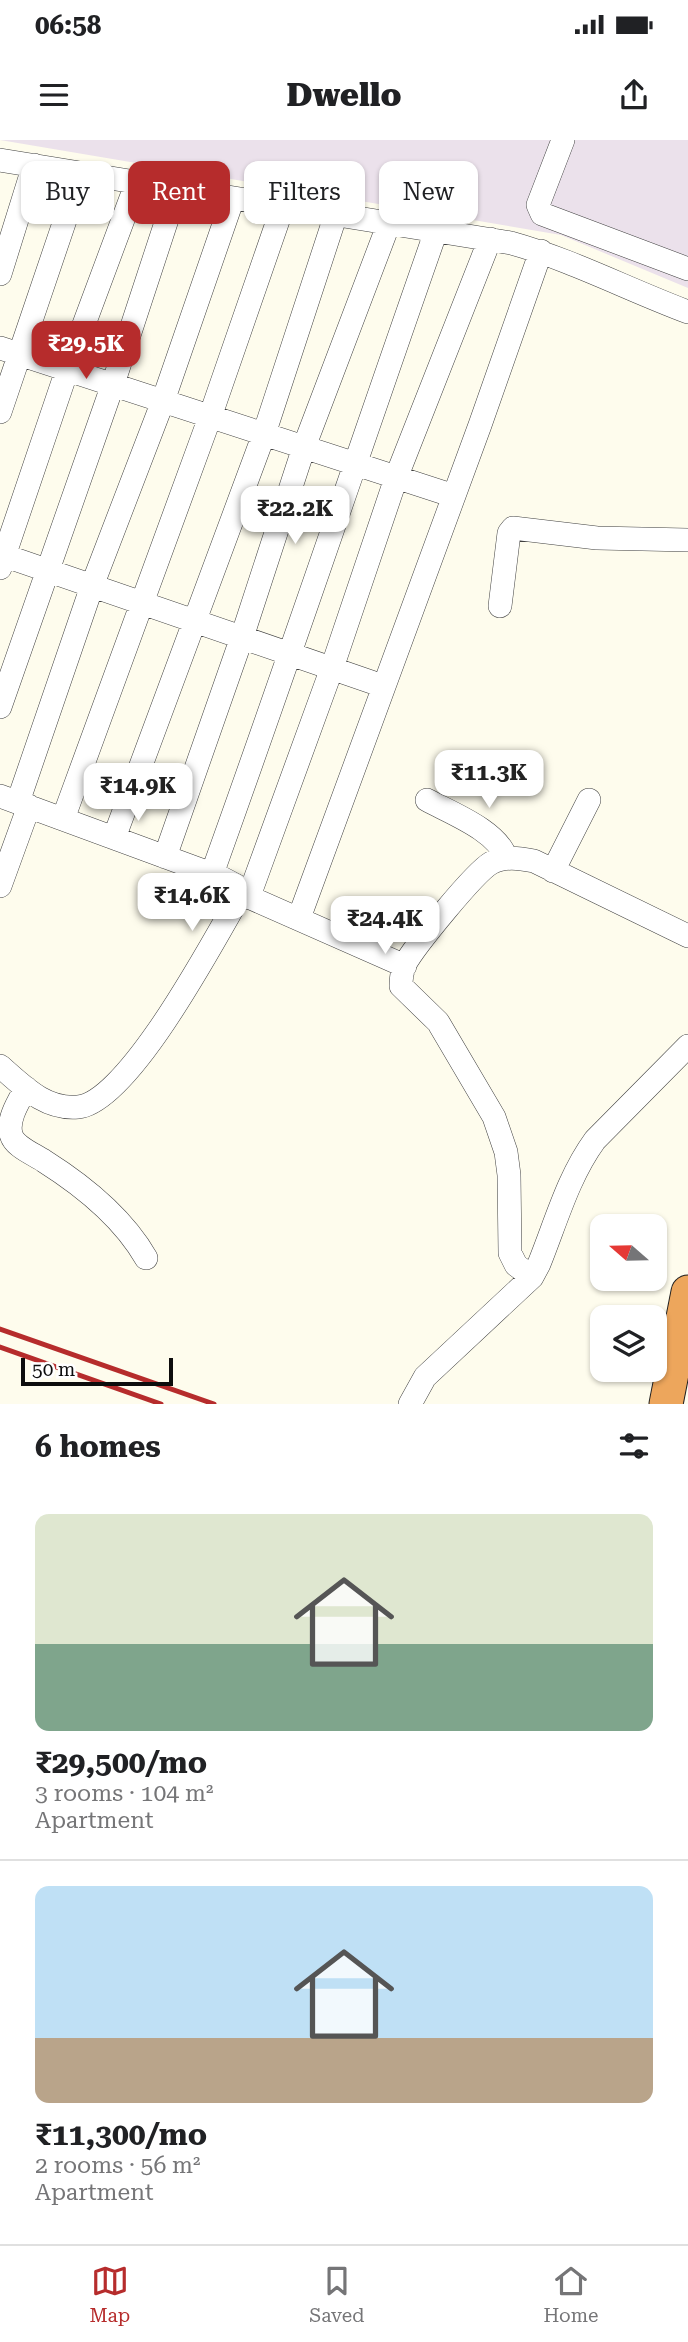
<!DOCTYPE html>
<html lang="en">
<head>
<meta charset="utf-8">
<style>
  :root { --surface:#fff; --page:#f6f6f6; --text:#202124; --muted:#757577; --line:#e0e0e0; --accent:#b62c2c }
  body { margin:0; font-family:"Roboto Serif",serif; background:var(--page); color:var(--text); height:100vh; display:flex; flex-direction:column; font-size:26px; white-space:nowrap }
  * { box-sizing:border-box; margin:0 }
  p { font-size:23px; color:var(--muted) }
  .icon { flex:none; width:38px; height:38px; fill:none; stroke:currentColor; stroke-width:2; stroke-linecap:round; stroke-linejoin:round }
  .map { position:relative; height:1264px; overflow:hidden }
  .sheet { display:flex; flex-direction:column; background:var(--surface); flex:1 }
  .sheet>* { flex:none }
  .banner { position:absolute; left:21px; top:21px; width:648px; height:63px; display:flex; gap:14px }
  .needle { width:46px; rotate:290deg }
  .buttons { position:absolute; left:590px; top:1074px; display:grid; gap:14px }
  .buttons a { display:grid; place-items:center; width:77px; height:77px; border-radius:14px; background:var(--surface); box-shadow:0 2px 5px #0004; font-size:35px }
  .scale { position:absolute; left:21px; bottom:18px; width:152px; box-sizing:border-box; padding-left:7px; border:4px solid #0d0d0d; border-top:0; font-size:19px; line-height:24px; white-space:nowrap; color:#0d0d0d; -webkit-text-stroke:5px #fff; paint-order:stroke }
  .price { position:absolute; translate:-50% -60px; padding:0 16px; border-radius:14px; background:#fff; color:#222; font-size:23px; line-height:46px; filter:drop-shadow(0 2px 4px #0008) }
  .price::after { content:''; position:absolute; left:50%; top:42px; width:21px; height:16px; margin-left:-10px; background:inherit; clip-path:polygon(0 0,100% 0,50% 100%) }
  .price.on { background:var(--accent); color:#fff }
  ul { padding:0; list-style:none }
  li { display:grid; align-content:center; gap:14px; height:371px; padding:0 35px }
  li+li { border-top:2px solid var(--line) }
  li span { display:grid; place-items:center; height:217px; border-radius:14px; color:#555 }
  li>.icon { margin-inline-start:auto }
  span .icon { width:126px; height:126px; fill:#fffc; stroke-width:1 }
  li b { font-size:30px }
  h2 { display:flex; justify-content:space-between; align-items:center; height:84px; padding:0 35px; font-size:30px }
  .tag { padding:0 24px; border-radius:14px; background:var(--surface); box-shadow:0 2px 5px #0004; font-size:24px; line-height:63px }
  .tag.on { background:var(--accent); color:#fff }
  .status { display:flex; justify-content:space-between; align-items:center; height:49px; padding:0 35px; background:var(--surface); direction:ltr }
  .status svg { height:19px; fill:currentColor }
  header { display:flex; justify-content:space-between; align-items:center; height:91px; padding:0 35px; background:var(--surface); font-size:32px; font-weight:800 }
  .dock { display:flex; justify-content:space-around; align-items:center; height:98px; border-top:2px solid var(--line); background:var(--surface); font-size:19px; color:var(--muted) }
  .dock a { display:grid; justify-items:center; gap:4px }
  .dock .on { color:var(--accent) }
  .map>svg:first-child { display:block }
  .industrial { fill:#ebe1eb }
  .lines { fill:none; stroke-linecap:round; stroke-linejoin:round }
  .minor-casing { stroke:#404040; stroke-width:24 }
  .highway-casing { stroke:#1e1e1e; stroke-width:35 }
  .minor { stroke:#fff; stroke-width:23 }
  .highway { stroke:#eda65c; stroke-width:33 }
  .rail { stroke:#b62c2c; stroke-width:5 }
</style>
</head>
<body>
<div class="status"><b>06:58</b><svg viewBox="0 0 49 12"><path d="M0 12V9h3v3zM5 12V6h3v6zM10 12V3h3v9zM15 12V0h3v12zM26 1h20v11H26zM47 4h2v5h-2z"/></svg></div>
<header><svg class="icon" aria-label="menu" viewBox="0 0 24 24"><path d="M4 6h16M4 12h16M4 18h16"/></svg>Dwello<svg class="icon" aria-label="share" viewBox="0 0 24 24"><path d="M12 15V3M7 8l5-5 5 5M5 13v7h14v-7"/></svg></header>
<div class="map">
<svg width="688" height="1264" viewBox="0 0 688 1264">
  <rect width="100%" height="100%" fill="#fefced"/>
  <path class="industrial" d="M 0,0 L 688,0 L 688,148 L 561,95 Z"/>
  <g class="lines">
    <defs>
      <path id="minor" d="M 563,0 L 538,65 L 542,74 L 688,129
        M 0,20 L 511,103 C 572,120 629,150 688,172
        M 0,134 L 34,25
        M 0,208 L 454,356
        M 0,272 L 81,33
        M 0,414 L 383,546
        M 0,428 L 67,230 L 137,42
        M 500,466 L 509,393 L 513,388 L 597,398 L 688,400
        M 0,567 L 113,244 L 177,49
        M 0,656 L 220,737 L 237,746 L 244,755
        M 427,660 C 451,673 498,691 506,718
        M 18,662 L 92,446 L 163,261 L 233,58
        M 63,679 L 210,277 L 283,66
        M 114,698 L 264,294 L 336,74
        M 165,717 L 242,497 L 304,307 L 389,83
        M 553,731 L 589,660
        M 212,734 C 289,520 361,305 436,91
        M 0,746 L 29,666
        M 249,756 L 332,528 L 396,338 L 490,99
        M 299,778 L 480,285 L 541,111
        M 0,926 C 23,946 45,970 78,967 C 128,963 214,800 239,757 L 244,755 L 405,826
        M 26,948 C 19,961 7,979 11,994 C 14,1007 34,1014 44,1021 C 82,1045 123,1078 146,1118
        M 532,1137 L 516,1125 L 510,1113 L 509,1035 L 506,1012 L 494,977 L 438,882 L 401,846 C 401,839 402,831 405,824 C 415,806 474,733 491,723 C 504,716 519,718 534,721 L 688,796
        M 410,1264 L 425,1237 L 532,1137 L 539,1124 C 556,1082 568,1037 595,1000 L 688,906"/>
      <path id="highway" d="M 666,1264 L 688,1152"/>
    </defs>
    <use href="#minor" class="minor-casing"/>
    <use href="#highway" class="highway-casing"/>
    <use href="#minor" class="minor"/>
    <use href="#highway" class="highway"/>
    <path class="rail" d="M 0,1189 L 214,1264
      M 0,1207 L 161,1264"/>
  </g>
</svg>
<div class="buttons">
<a><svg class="needle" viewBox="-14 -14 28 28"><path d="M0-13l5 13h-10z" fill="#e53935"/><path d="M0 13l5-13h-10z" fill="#757577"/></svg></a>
<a><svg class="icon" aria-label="layers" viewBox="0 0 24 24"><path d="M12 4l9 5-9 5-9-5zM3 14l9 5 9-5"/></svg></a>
</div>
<div class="scale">50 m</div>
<b class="price on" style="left:86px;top:241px">₹29.5K</b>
<b class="price" style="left:295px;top:406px">₹22.2K</b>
<b class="price" style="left:489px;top:670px">₹11.3K</b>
<b class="price" style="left:138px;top:683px">₹14.9K</b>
<b class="price" style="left:192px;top:793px">₹14.6K</b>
<b class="price" style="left:385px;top:816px">₹24.4K</b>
<div class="banner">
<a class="tag">Buy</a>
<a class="tag on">Rent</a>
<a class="tag">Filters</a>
<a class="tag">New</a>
</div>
</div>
<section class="sheet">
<h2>6 homes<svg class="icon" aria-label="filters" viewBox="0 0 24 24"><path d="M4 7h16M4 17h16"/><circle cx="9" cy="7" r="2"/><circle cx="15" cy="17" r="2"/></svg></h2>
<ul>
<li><span style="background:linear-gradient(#dfe7d0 60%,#7fa58c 0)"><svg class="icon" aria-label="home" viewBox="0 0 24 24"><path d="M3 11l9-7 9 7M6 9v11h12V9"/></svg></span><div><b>₹29,500/mo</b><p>3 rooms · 104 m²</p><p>Apartment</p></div></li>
<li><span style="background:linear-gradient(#bfe0f5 70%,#b9a48a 0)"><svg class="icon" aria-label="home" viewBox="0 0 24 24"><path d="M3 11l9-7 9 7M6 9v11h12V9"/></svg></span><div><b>₹11,300/mo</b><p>2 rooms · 56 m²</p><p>Apartment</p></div></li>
</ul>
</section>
<nav class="dock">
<a class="on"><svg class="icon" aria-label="map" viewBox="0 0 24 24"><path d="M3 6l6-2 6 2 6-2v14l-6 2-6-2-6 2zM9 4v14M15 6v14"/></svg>Map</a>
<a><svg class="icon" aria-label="saved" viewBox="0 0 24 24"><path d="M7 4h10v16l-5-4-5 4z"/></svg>Saved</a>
<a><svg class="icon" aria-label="home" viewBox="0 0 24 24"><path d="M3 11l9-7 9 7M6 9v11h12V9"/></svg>Home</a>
</nav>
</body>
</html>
